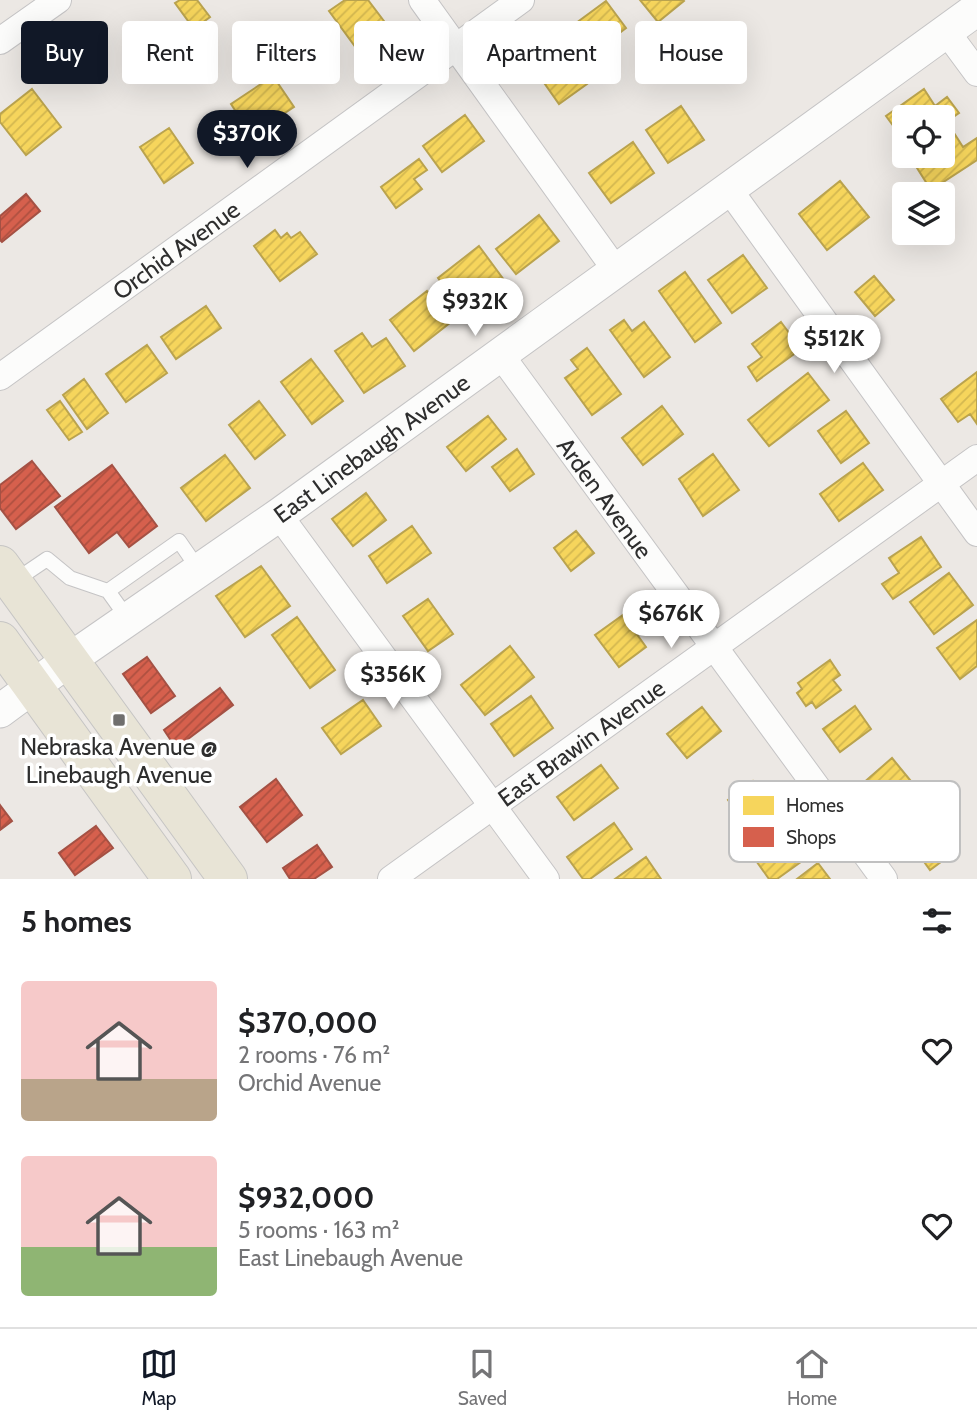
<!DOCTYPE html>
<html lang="en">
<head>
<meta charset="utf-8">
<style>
  :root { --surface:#fff; --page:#f2f2f2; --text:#202124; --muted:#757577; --line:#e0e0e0; --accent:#111827 }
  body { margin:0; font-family:Cabin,sans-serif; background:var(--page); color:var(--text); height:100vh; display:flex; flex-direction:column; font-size:26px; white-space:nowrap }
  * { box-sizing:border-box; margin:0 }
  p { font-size:23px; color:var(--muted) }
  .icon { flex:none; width:38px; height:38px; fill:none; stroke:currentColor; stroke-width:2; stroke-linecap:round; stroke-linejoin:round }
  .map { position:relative; height:879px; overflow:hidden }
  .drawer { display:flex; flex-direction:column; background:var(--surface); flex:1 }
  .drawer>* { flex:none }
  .banner { position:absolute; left:21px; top:21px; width:936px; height:63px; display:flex; gap:14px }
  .buttons { position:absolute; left:892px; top:105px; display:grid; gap:14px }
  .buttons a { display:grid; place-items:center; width:63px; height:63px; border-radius:7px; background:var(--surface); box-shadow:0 7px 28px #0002; font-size:35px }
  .price { position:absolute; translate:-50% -60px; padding:0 16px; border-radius:24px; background:#fff; color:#222; font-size:23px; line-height:46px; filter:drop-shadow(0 2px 4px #0008) }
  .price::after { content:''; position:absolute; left:50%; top:42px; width:21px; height:16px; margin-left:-10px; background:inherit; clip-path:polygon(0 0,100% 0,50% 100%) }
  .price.current { background:var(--accent); color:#fff }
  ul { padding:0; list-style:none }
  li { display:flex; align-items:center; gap:21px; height:175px; padding:0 21px }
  li span { display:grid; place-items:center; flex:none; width:196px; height:140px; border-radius:7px; color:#555 }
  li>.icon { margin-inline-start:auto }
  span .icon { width:84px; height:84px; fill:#fffc; stroke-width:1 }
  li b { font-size:30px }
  h2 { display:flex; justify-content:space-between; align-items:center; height:84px; padding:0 21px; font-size:30px }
  .chip { padding:0 24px; border-radius:7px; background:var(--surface); box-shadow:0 7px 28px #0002; font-size:24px; line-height:63px }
  .chip.current { background:var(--accent); color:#fff }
  .tab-bar { display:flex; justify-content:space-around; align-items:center; height:98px; border-top:2px solid var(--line); background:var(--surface); font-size:19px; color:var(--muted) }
  .tab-bar a { display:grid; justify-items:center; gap:4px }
  .tab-bar .current { color:var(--accent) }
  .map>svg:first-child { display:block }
  .homes { fill:url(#homes-hatch); stroke:#baa34e; stroke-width:2 }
  .shops { fill:url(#shops-hatch); stroke:#a45144; stroke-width:2 }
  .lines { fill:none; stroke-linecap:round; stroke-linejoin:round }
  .service-casing { stroke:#c5c4c5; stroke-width:16 }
  .minor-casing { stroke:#c5c4c5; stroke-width:28 }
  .tertiary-casing { stroke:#c5c4c5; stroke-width:35 }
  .primary-casing { stroke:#c6c5c4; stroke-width:40 }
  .service { stroke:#fcfcfb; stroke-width:14 }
  .minor { stroke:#fcfcfb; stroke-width:26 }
  .tertiary { stroke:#fcfcfb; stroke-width:33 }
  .primary { stroke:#e8e4d6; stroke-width:38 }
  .poi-dot { fill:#706f6e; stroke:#fff; stroke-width:2.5 }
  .labels { text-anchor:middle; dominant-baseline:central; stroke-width:7; stroke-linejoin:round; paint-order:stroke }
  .street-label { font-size:24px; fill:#2e2e2e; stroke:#fff }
  .poi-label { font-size:24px; fill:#2e2e2e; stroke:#fff }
  .key { fill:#fff; stroke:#c0c0c0; stroke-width:2 }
  .key-label { font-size:19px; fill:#2e2e2e }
</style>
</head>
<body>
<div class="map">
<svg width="977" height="879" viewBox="0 0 977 879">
  <defs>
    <pattern id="homes-hatch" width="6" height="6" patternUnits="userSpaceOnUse" patternTransform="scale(1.75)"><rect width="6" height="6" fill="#f6d55c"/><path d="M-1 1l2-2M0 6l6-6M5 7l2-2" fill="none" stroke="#d3b750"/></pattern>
    <pattern id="shops-hatch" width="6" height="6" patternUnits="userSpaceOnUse" patternTransform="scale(1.75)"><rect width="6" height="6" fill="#d6604d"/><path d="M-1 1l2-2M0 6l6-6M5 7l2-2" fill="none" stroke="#ae5040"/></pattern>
  </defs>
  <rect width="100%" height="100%" fill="#ece8e4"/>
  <path class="homes" d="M 180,0 L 197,0 L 210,17 L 194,29 L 175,3 Z
    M 345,0 L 368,0 L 393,33 L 362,56 L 329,11 Z
    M 640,0 L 683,0 L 684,1 L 658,22 Z
    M 606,1 L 626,28 L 588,57 L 568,29 Z
    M 556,40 L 587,84 L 559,104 L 528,60 Z
    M 273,76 L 294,107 L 251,135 L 231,104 Z
    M 32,89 L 61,127 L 26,155 L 0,122 L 0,114 Z
    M 924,89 L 935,106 L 947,97 L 959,113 L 943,124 L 943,117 L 905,117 L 905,142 L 886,116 Z
    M 681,106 L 704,140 L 668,163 L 646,130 Z
    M 465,115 L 484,141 L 442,172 L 423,146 Z
    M 169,128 L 193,163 L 164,183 L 140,147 Z
    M 954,133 L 963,147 L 977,138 L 977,160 L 931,190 L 912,160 L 919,156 L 943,156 L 943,140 Z
    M 633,142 L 654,173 L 611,203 L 589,173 Z
    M 419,159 L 427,170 L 414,179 L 422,189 L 396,208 L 381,187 Z
    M 840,181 L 869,217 L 827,250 L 799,214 Z
    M 539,215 L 559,241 L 516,274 L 496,249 Z
    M 275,230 L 281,238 L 287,233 L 291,238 L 300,232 L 317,254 L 280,281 L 254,246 Z
    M 479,246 L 507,284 L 466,315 L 438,278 Z
    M 743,255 L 767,288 L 732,313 L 708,280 Z
    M 685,272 L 721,323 L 695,342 L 659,291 Z
    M 874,276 L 894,300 L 875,316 L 855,292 Z
    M 427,291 L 451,322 L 414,351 L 390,320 Z
    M 206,306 L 221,328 L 176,359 L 161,337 Z
    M 624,320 L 632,331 L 644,322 L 670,357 L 644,377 L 610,330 Z
    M 781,322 L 801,349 L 757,381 L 748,367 L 762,357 L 752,344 Z
    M 362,333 L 372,347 L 386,338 L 405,366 L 364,393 L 335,351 Z
    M 147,345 L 167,373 L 126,402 L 106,374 Z
    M 587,348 L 621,394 L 592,415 L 565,378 L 578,369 L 571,360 Z
    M 311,359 L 343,401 L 312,424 L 281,382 Z
    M 977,372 L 977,424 L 970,414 L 958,422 L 941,399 Z
    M 808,373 L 829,400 L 769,446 L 748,420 Z
    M 84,379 L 108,413 L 87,429 L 63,395 Z
    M 60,401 L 82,432 L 69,440 L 47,410 Z
    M 259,401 L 285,435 L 255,459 L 229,425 Z
    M 662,406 L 683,434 L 643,465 L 622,438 Z
    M 846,411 L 869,443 L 841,463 L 818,431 Z
    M 488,416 L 506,439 L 466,471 L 447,447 Z
    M 517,449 L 534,474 L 510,491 L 492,467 Z
    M 713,454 L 739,490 L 703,516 L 679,479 Z
    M 225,455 L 250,488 L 206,521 L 181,488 Z
    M 863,463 L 883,490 L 839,521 L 820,494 Z
    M 366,493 L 386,520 L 353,546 L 332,519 Z
    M 412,526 L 431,553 L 387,583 L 369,556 Z
    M 576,531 L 594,553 L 571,571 L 554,548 Z
    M 921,537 L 941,567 L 893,599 L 882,584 L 899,573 L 889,558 Z
    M 261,566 L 290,606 L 245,637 L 216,596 Z
    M 949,573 L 973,605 L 934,634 L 910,602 Z
    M 428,599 L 453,634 L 428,651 L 403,616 Z
    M 623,615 L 646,647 L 619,667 L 595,635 Z
    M 297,617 L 335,670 L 310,688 L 272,635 Z
    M 977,620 L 977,666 L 960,679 L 937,648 Z
    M 510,646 L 534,677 L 485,715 L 461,685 Z
    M 830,660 L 840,675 L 833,680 L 841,690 L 816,708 L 812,702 L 806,706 L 797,693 L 802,689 L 798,683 Z
    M 531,696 L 553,728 L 514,756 L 491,724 Z
    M 363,700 L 381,726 L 341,754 L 322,728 Z
    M 855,706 L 871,729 L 840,752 L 823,729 Z
    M 702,707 L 721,731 L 687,758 L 667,734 Z
    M 892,758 L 910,780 L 881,806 L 862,784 Z
    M 601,765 L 618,788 L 574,820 L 557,797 Z
    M 753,781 L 761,791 L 763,789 L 768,796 L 766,798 L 769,803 L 744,822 L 728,800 Z
    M 921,800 L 957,850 L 930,870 L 894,820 Z
    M 788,820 L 812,854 L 777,879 L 769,879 L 747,848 Z
    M 614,823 L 632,849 L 590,879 L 583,879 L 567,857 Z
    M 646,857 L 661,879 L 615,879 Z
    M 818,863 L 830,879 L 797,879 Z"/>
  <path class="shops" d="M 26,194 L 40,211 L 2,242 L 0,240 L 0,216 Z
    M 32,461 L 60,496 L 16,529 L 0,508 L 0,485 Z
    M 112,465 L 157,526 L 129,547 L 117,532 L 89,553 L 55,507 Z
    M 147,657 L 175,696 L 151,713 L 123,674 Z
    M 220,688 L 233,705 L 176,748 L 164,730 Z
    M 276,779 L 302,815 L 267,842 L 240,807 Z
    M 0,805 L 12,821 L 0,830 Z
    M 96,826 L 113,848 L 75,875 L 59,853 Z
    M 317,845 L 332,867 L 314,879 L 290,879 L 283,868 Z"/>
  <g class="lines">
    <defs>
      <path id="service" d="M 13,582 L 47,559 L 70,578 L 108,591
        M 128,619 L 108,591 L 179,541 L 199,570"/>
      <g id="minor">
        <path d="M 422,0 L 615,269"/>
        <path d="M 946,31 L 977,73"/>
        <path d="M 0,41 L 58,0"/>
        <path d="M 728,188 L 977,533"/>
        <path id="s1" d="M 500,354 L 884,879"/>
        <path id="s2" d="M 0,377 L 521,0"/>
        <path d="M 279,515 L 546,879"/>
        <path id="s3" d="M 391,879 L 977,458"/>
      </g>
      <g id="tertiary">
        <path id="s4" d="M 0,711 L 69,660 L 279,515 L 977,9"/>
      </g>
      <path id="primary" d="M 0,565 L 228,879
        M 0,641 L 172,879"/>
    </defs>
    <use href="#service" class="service-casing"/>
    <use href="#minor" class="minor-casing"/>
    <use href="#tertiary" class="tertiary-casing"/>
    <use href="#primary" class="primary-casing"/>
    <use href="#service" class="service"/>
    <use href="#minor" class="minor"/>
    <use href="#tertiary" class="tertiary"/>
    <use href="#primary" class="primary"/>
  </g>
  <rect class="poi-dot" x="112" y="713" width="14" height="14" rx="3.5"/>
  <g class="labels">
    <g class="street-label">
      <text stroke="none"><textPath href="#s2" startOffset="217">Orchid Avenue</textPath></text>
      <text stroke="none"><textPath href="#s4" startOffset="455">East Linebaugh Avenue</textPath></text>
      <text stroke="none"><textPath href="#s1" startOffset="178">Arden Avenue</textPath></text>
      <text stroke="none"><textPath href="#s3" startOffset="234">East Brawin Avenue</textPath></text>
    </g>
    <g class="poi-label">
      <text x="119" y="746">Nebraska Avenue @<tspan x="119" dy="28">Linebaugh Avenue</tspan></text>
    </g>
  </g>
  <rect x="729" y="781" width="231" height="81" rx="10" class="key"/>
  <rect x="743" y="796" width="31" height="19" fill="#f6d55c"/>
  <rect x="743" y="827" width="31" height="20" fill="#d6604d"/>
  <g class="key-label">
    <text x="786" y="812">Homes</text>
    <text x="786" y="844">Shops</text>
  </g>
</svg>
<div class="buttons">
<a><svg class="icon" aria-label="locate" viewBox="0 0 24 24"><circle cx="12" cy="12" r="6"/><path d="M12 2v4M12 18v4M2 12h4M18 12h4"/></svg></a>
<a><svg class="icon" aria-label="layers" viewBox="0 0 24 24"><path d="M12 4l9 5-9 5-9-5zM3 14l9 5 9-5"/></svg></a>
</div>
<b class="price current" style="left:247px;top:170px">$370K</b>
<b class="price" style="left:475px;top:338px">$932K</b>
<b class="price" style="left:834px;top:375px">$512K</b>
<b class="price" style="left:671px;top:650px">$676K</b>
<b class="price" style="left:393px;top:711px">$356K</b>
<div class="banner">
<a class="chip current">Buy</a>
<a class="chip">Rent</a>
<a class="chip">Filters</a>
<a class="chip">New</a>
<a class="chip">Apartment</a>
<a class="chip">House</a>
</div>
</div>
<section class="drawer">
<h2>5 homes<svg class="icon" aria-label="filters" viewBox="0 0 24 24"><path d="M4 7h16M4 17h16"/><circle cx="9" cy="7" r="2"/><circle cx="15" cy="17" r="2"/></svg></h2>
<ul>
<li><span style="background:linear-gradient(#f6c9c9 70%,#b9a48a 0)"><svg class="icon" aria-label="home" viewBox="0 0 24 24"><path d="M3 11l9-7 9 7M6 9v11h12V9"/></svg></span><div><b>$370,000</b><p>2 rooms · 76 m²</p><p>Orchid Avenue</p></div><svg class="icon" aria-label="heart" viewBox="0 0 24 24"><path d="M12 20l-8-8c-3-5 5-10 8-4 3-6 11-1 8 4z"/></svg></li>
<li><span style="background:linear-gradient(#f6c9c9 65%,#8fb573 0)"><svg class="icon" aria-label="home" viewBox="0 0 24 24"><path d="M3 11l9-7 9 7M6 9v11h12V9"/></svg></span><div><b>$932,000</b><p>5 rooms · 163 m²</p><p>East Linebaugh Avenue</p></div><svg class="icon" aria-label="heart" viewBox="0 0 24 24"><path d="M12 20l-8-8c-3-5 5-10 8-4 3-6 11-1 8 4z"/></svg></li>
</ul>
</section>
<nav class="tab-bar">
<a class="current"><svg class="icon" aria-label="map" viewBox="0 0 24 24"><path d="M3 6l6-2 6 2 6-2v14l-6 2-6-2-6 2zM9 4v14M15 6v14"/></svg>Map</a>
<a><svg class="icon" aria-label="saved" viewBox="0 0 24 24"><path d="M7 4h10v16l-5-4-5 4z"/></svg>Saved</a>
<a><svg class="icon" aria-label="home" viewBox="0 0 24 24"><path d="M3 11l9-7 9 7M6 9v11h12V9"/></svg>Home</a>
</nav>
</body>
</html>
